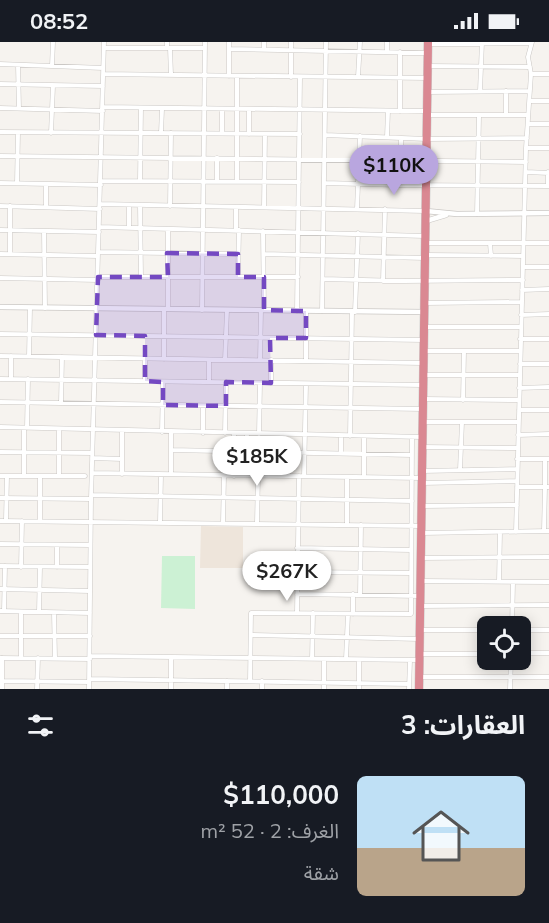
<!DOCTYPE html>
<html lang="ar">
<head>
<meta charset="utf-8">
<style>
  :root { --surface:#171b24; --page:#20242c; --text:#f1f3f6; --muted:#9ea1a6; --accent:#b9a6df }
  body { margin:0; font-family:Mulish,"Noto Sans Arabic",sans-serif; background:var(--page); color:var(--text); direction:rtl; height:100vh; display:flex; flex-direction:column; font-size:22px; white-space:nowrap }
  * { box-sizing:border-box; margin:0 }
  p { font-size:20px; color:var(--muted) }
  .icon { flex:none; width:33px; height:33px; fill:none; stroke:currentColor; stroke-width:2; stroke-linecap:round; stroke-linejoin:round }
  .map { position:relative; height:647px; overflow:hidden; direction:ltr }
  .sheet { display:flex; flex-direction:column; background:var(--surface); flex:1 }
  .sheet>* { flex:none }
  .buttons { position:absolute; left:477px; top:574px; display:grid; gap:12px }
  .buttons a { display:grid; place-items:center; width:54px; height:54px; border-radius:9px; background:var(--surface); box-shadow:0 3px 15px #0003; font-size:30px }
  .price { position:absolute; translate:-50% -51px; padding:0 14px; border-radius:21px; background:#fff; color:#222; font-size:20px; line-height:39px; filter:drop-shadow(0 2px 3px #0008) }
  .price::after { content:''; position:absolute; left:50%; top:36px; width:18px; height:14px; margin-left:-9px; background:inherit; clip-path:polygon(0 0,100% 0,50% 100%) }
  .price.selected { background:var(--accent); color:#111 }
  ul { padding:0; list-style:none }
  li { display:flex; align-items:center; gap:18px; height:150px; padding:0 24px }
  li span { display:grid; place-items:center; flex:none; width:168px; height:120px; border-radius:9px; color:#555 }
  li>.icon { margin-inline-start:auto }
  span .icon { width:72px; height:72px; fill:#fffc; stroke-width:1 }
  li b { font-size:26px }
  h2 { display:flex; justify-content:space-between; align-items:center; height:72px; padding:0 24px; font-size:26px }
  .status { display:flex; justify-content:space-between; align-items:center; height:42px; padding:0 30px; background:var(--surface); direction:ltr }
  .status svg { height:16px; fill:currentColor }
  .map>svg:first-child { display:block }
  .built { fill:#eee5db }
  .green { fill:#ccf1d4 }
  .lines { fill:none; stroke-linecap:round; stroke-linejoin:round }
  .minor-casing { stroke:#cbc8c5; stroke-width:5 }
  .tertiary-casing { stroke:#cbc8c5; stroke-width:6 }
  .trunk-casing { stroke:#d0d0cf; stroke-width:9 }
  .minor { stroke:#fff; stroke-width:4 }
  .tertiary { stroke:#fff; stroke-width:4.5 }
  .trunk { stroke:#da8892; stroke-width:8 }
  .marked { fill:#7449c2; fill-opacity:0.2; stroke:#7449c2; stroke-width:4.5; stroke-dasharray:12 8; stroke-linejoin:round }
</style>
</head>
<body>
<div class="status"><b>08:52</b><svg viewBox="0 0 49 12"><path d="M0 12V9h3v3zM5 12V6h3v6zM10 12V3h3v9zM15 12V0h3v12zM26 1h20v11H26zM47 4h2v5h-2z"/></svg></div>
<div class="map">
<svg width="549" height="647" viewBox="0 0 549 647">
  <rect width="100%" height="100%" fill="#f6f3ef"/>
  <path class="built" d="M 201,484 L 243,485 L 243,526 L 200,526 Z"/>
  <path class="green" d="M 162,514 L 195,514 L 195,567 L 161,566 Z"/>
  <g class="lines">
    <defs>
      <path id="minor" d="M 291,0 L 291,35
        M 429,2 L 531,1
        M 104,6 L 205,6
        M 167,6 L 167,0
        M 170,6 L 171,33
        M 229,7 L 426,11
        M 264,7 L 264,0
        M 387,10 L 387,0
        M 0,22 L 103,26
        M 18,23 L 19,67
        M 52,24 L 53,0
        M 428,24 L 530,25
        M 103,32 L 427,36
        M 531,32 L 549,32
        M 229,34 L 229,0
        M 358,35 L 360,0
        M 0,42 L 103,44
        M 480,49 L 482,0
        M 428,50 L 530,49
        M 530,59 L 549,59
        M 103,65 L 426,69
        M 0,66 L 103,69
        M 222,67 L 222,91
        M 249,67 L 249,92
        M 400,69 L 400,10
        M 428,73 L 528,73
        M 506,73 L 506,49
        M 528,82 L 549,82
        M 0,90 L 300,92
        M 51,91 L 53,44
        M 161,91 L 162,67
        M 325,93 L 427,97 L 527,96
        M 387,95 L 388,69
        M 526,106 L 549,106
        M 0,114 L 526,120
        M 217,116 L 217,139
        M 526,130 L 549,131
        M 548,130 L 548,144
        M 140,138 L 141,66
        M 101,139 L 299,140
        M 237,139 L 237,34
        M 0,141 L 101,143
        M 17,141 L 18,91
        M 324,141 L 401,143 L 401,96
        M 401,143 L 549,144
        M 100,162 L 425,169
        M 140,163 L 141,235
        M 0,164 L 100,167
        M 170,164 L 171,91
        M 46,165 L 46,142
        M 264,165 L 265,92
        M 357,167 L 360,94
        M 477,172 L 479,74
        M 99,185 L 425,194
        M 129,186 L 129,163
        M 0,188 L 99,190
        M 236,188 L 236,165
        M 44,189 L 45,266
        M 263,189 L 264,268
        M 425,201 L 549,201
        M 490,201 L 491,214
        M 98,210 L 238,212
        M 0,212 L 98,214
        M 10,212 L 10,164
        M 264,212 L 425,216
        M 426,213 L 523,214
        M 523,225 L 549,225
        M 98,235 L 298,235
        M 238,235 L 239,188
        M 0,236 L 98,238
        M 323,237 L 403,239 L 523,238
        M 383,239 L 385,167
        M 522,248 L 549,247
        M 425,261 L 522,260
        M 168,267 L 168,187
        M 202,268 L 205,0
        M 297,269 L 300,35
        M 322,269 L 326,0
        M 355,270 L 358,191
        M 521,273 L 549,272
        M 425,285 L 521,285
        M 0,292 L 424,298
        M 520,297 L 549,297
        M 425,309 L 520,309
        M 0,314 L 422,321
        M 29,314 L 30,266
        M 145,317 L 145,339
        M 164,317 L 164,267
        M 209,318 L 209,340
        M 225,318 L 227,268
        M 260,318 L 261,268
        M 271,318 L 271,341
        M 306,319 L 306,269
        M 520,322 L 549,322
        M 425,333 L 520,333
        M 0,337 L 422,343
        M 11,337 L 11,314
        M 519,346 L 549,345
        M 424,357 L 519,358
        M 463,358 L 464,309
        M 0,360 L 422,367
        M 61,361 L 62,315
        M 519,368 L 549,368
        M 424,380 L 518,380
        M 0,385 L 422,395
        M 24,386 L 24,434
        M 27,386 L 28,337
        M 59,387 L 59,434
        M 162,390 L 163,340
        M 203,391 L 203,364
        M 225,391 L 226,340
        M 259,392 L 260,341
        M 277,393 L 277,434
        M 518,393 L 549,392
        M 341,394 L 341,411
        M 350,394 L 352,270
        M 423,405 L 517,406
        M 171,408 L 412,413
        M 0,410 L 92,411
        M 246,410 L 247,392
        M 92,416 L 122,417
        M 517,417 L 549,417
        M 460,428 L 462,380
        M 422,429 L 517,427
        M 92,431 L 421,436
        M 122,432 L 122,389
        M 171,432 L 171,390
        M 0,434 L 85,434
        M 234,434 L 234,392
        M 304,434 L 306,342
        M 364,435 L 364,395
        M 422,441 L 517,439
        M 517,445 L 545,445 L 545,417
        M 91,453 L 412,459
        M 0,456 L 91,457
        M 423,464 L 517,463
        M 6,478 L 7,434
        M 0,479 L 421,484
        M 40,479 L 40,434
        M 160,480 L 161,433
        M 223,481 L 224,434
        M 257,481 L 258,434
        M 347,482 L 347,435
        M 544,489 L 545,445 L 549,445
        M 516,490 L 526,106 L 531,32 L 528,15 L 532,0
        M 422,491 L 549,489
        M 0,502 L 90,503
        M 297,506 L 411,508
        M 421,516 L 549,515
        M 0,524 L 90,525
        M 21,525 L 22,479
        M 57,525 L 57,503
        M 297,530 L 411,531
        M 422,539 L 549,540
        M 499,539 L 500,490
        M 0,547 L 90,549
        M 297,552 L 420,554
        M 360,553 L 361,483
        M 421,564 L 549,563
        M 0,569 L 90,571
        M 4,569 L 5,524
        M 39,570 L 40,525
        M 54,571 L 55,616
        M 297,571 L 299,434
        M 353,572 L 353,552
        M 512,585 L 513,540
        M 421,588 L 488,588
        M 520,588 L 549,588
        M 251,593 L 419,597
        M 0,594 L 90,594
        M 520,611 L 549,611
        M 419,612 L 488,612
        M 90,614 L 418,618
        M 0,616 L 90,617
        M 2,616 L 2,647
        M 21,616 L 21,570
        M 312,617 L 313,571
        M 346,617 L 348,572
        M 419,635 L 549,635
        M 89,637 L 409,642
        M 0,639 L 89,640
        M 250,639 L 251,571 L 411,572 L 412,396
        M 262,639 L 262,647
        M 37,647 L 38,616
        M 89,647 L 91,457 L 104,0
        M 171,647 L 171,615
        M 227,647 L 227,639
        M 324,647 L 324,617
        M 359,647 L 359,618
        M 409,647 L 410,618
        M 510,647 L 511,618"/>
      <path id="tertiary" d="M 426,169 L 457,172 L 549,171
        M 426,179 L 446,173
        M 0,265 L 425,270"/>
      <path id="trunk" d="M 419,647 L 428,0"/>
    </defs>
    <use href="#minor" class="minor-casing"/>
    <use href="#tertiary" class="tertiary-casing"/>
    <use href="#trunk" class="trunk-casing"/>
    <use href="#minor" class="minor"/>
    <use href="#tertiary" class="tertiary"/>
    <use href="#trunk" class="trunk"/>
  </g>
  <path class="marked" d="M 167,211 L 238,212 L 238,235 L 264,235 L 264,268 L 306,269 L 306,296 L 270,296 L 271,341 L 226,340 L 226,364 L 163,363 L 163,340 L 145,339 L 145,294 L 96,293 L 98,235 L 168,235 Z"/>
</svg>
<div class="buttons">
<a><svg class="icon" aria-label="locate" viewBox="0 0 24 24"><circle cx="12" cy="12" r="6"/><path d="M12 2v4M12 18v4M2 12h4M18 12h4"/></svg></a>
</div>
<b class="price selected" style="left:394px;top:154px">$110K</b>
<b class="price" style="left:257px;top:445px">$185K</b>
<b class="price" style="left:287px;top:560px">$267K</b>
</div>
<section class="sheet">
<h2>العقارات: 3<svg class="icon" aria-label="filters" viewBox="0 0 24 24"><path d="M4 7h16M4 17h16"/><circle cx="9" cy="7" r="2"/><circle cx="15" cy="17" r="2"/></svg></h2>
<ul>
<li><span style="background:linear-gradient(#bfe0f5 60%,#b9a48a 0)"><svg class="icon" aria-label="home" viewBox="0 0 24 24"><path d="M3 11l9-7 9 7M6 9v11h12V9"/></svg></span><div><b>$110,000</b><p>الغرف: 2 · 52 m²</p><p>شقة</p></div></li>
</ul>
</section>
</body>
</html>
